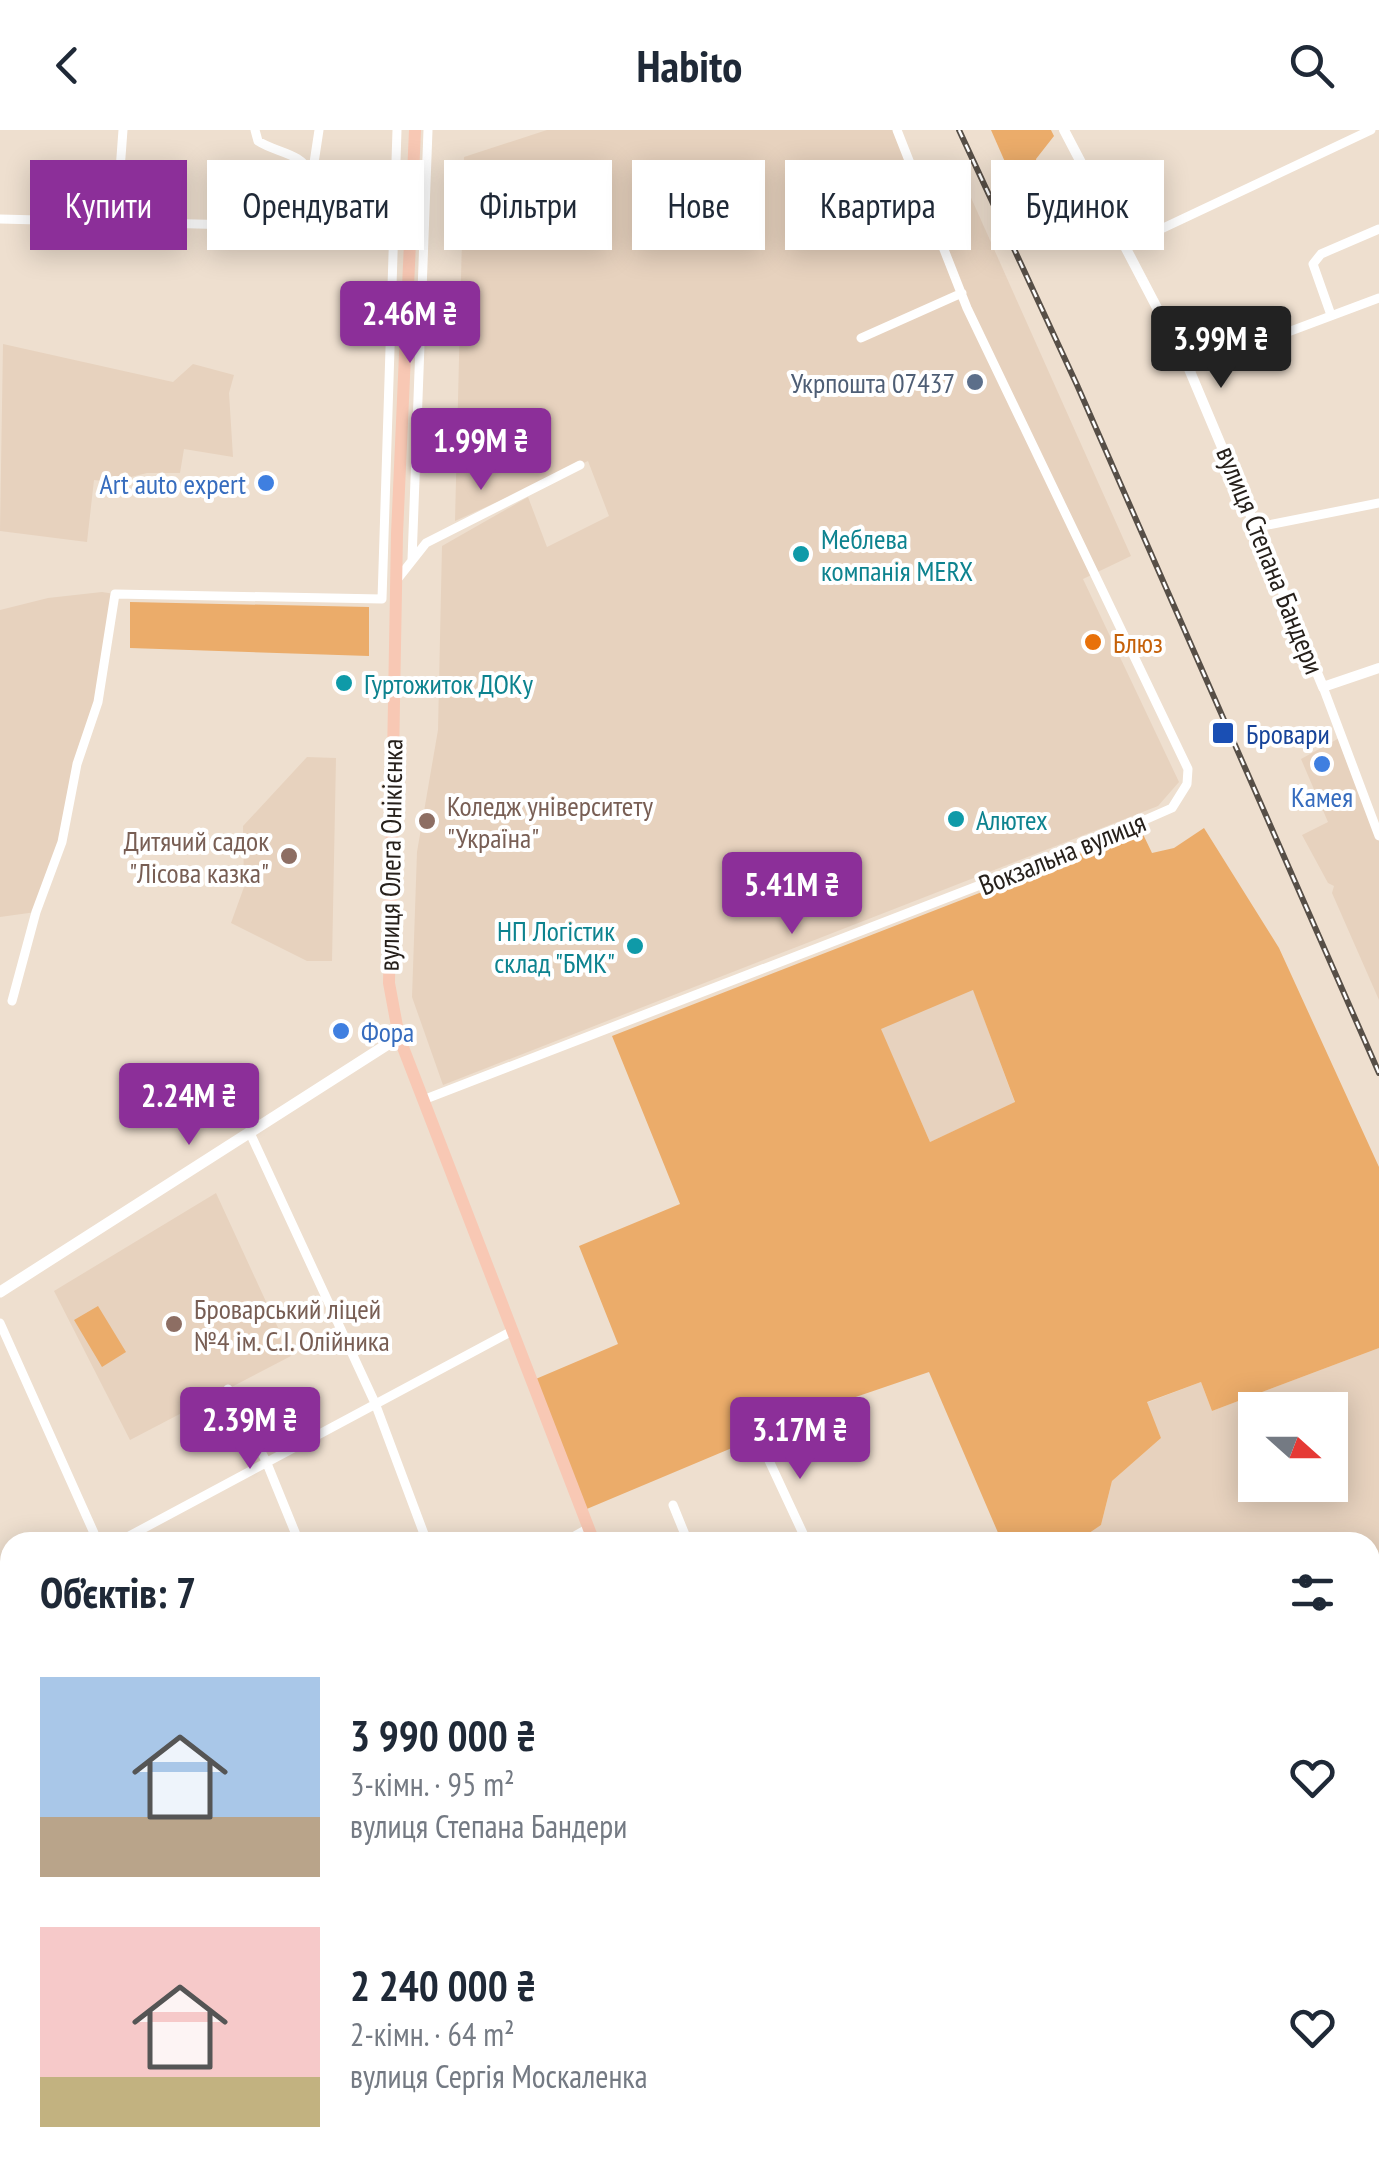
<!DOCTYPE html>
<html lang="uk">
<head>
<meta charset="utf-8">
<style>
  :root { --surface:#fff; --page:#f6f6f7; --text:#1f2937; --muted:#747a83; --accent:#8c2f99 }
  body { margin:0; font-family:"PT Sans Narrow",sans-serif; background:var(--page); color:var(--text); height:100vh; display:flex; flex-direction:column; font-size:38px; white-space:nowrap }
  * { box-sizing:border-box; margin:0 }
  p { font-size:32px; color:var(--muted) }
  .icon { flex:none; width:55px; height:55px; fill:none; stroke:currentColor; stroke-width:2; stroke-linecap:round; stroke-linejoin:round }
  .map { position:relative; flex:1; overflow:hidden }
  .panel { position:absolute; left:0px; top:1402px; width:1380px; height:642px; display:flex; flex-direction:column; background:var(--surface); border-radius:30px 30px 0 0; box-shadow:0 5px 25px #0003 }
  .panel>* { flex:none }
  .hud { position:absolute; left:30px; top:30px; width:1320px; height:90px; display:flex; gap:20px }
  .needle { width:65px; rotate:111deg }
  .controls { position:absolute; left:1238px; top:1262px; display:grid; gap:20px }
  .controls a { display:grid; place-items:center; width:110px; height:110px; border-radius:0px; background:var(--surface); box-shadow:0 5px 25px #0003; font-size:50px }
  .price { position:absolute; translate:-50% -85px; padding:0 22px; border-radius:10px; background:var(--accent); color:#fff; font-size:32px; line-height:65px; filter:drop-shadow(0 2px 5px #0008) }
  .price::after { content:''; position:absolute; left:50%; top:60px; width:30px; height:22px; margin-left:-15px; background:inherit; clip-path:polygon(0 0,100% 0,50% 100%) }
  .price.on { background:#222; color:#fff }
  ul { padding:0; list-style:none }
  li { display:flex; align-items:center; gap:30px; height:250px; padding:0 40px }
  li span { display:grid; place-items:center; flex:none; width:280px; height:200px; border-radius:0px; color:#555 }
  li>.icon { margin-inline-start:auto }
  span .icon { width:120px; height:120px; fill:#fffc; stroke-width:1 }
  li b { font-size:42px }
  h2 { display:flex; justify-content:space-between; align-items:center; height:120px; padding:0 40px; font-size:42px }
  .chip { padding:0 35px; border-radius:0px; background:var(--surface); box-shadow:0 5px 25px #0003; font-size:35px; line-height:90px }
  .chip.on { background:var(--accent); color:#fff }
  header { display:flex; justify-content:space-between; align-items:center; height:130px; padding:0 40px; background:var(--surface); font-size:45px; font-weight:600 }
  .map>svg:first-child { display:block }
  .built { fill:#e7d2be; fill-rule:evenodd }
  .green { fill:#ebac6a; fill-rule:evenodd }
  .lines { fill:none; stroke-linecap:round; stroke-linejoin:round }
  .minor { stroke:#fff; stroke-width:9 }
  .tertiary { stroke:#fff; stroke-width:10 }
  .secondary { stroke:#fff; stroke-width:11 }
  .primary { stroke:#f8c8b4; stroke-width:12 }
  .rail-casing { stroke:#574f47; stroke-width:6 }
  .rail { stroke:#fff; stroke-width:2.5; stroke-dasharray:8; stroke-linecap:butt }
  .service-dot { fill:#5c6f8a; stroke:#fff; stroke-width:4 }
  .shop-dot { fill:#3f7fe0; stroke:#fff; stroke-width:4 }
  .culture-dot { fill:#0f9aa8; stroke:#fff; stroke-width:4 }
  .food-dot { fill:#e8710a; stroke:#fff; stroke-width:4 }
  .transit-dot { fill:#1a4fb4; stroke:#fff; stroke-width:4 }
  .education-dot { fill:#8d6e63; stroke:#fff; stroke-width:4 }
  .labels { text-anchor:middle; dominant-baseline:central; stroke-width:8; stroke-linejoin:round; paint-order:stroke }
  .service-label { font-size:28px; fill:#4e5e75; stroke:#fff; text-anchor:end }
  .shop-label { font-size:28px; fill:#366cbe; stroke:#fff; text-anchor:end }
  .culture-label { font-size:28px; fill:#0d838f; stroke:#fff; text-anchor:start }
  .street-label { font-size:28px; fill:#26201b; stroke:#fff }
  .food-label { font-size:28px; fill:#c56008; stroke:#fff; text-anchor:start }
  .transit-label { font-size:28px; fill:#164399; stroke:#fff; text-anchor:start }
  .education-label { font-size:28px; fill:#785e54; stroke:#fff; text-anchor:start }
</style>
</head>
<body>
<header><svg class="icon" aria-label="back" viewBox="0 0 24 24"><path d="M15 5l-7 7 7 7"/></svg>Habito<svg class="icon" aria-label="search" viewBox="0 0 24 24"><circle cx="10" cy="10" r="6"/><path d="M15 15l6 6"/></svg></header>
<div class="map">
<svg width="1379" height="2043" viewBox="0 0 1379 2043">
  <rect width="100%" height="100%" fill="#eedfcf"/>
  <path class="built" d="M 547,0 L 893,0 L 919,59 L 960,43 L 1131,426 L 1083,449 L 1179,652 L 1158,676 L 443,955 L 412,867 L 417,722 L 438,600 L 442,416 L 528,367 L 547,417 L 609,386 L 588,331 L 455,391 L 464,27 Z
    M 3,214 L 173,252 L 193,234 L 234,245 L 229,263 L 233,327 L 184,319 L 180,343 L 147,343 L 111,352 L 94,350 L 87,412 L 0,401 Z
    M 102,462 L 115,464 L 106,530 L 62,712 L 36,782 L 0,787 L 0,480 L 48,468 Z
    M 1343,606 L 1379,706 L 1379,870 L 1332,763 L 1334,756 L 1328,753 L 1302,705 L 1328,692 L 1301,629 Z
    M 307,627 L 336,628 L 332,831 L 307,831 L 231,793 L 244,757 L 243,696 Z
    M 973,859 L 1015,973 L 930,1012 L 880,898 Z
    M 216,1063 L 291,1226 L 130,1310 L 54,1161 Z
    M 1379,1218 L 1379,2043 L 1150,2043 L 1158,2035 L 1370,2035 L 1370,1412 L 1076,1412 L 1101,1395 L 1112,1351 L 1161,1308 L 1146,1273 L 1201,1252 L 1212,1281 ZM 1255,1280 L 1330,1280 L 1330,1355 L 1255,1355 Z
    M 480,2035 L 713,2035 L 717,2043 L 483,2043 Z"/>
  <path class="green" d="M 991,0 L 1051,0 L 1054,6 L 1036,29 L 1042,66 L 1009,41 Z
    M 130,472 L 369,477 L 369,526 L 130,518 Z
    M 1204,698 L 1279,818 L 1379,1037 L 1379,1218 L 1212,1281 L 1201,1252 L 1147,1272 L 1161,1308 L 1112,1351 L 1101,1395 L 1076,1412 L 1002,1412 L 929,1242 L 841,1272 L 582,1381 L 531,1251 L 618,1214 L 579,1116 L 680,1074 L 612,906 L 1141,700 L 1152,723 L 1174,718 ZM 973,860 L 1015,972 L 930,1012 L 881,899 Z
    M 98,1176 L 126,1222 L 102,1237 L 74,1190 Z"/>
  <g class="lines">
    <path class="minor" d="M 255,0 L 258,11 C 276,23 301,22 311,44
      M 0,89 L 391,99
      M 116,94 L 123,0
      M 315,99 L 312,46 L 319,0
      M 1125,116 L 1371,0
      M 1331,185 L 1313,134 L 1321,124 L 1379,99
      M 861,208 L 962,163
      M 1189,239 L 1379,168
      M 1258,397 L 1379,373
      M 412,430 L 428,0
      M 396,451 L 426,413 L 580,335
      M 382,469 L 397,0
      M 1323,557 L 1379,706
      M 12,871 L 36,782 L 62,712 L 77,634 L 98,572 L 115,464 L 382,469
      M 423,970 L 1115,703 L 1172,678 L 1187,654 L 1188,639 L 967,178 L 897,0
      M 250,1003 L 375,1273 L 427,1412
      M 0,1193 L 98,1412
      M 228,1259 L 266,1331 L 299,1412
      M 758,1307 L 807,1412
      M 673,1375 L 688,1412
      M 118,1412 L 512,1201
      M 564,1412 L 589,1398
      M 0,1475 L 10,1470
      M 0,1713 L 10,1707
      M 0,1742 L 10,1760
      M 167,2035 L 171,2043
      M 276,2035 L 280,2043
      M 417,2035 L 421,2043
      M 1050,2035 L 1054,2043
      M 1150,2043 L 1158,2035"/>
    <path class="tertiary" d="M 1064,0 L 1189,239 L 1323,557 L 1379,538
      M 330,2043 L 345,2035"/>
    <path class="secondary" d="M 0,1162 L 399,907"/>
    <path class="primary" d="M 415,0 L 397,404 L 389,853 L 399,907 L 594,1412
      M 835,2035 L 838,2043"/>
    <defs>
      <path id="rail" d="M 959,0 L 1077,255 L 1379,943
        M 1370,1959 L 1379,1935
        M 1370,2033 L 1379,2011
        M 1317,2043 L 1327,2035"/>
    </defs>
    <use href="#rail" class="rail-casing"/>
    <use href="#rail" class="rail"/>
  </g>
  <circle class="service-dot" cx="975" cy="252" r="10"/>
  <g class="shop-dot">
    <circle cx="266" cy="353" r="10"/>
    <circle cx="1322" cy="634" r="10"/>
    <circle cx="341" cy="901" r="10"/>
  </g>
  <g class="culture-dot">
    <circle cx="801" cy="424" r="10"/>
    <circle cx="344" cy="553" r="10"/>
    <circle cx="956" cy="689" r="10"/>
    <circle cx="635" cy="816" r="10"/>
  </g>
  <circle class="food-dot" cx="1093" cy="512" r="10"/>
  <rect class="transit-dot" x="1211" y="591" width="24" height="24" rx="5"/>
  <g class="education-dot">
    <circle cx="427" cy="691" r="10"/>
    <circle cx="289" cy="726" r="10"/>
    <circle cx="174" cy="1194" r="10"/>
  </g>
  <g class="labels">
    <g class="service-label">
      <text x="955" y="252">Укрпошта 07437</text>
    </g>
    <g class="shop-label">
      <text x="246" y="353">Art auto expert</text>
      <text x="1322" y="666" text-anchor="middle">Камея</text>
      <text x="361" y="901" text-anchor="start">Фора</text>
    </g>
    <g class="culture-label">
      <text x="821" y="408">Меблева<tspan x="821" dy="32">компанія MERX</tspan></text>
      <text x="364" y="553">Гуртожиток ДОКу</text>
      <text x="976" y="689">Алютех</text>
      <text x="615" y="800" text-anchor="end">НП Логістик<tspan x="615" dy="32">склад "БМК"</tspan></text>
    </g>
    <g class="street-label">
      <text transform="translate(1271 430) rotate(68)">вулиця Степана Бандери</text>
      <text transform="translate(1062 723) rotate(-22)">Вокзальна вулиця</text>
      <text transform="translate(390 725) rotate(-89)">вулиця Олега Онікієнка</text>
    </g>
    <g class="food-label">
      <text x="1113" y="512">Блюз</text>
    </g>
    <g class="transit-label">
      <text x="1246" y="603">Бровари</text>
    </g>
    <g class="education-label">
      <text x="447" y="675">Коледж університету<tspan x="447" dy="32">"Україна"</tspan></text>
      <text x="269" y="710" text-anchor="end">Дитячий садок<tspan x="269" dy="32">"Лісова казка"</tspan></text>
      <text x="194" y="1178">Броварський ліцей<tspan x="194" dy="32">№4 ім. С.І. Олійника</tspan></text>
    </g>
  </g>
</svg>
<div class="controls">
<a><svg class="needle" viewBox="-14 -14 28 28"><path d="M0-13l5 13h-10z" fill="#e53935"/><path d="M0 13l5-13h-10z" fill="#747a83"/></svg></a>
</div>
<b class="price" style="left:410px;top:236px">2.46M ₴</b>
<b class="price on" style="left:1221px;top:261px">3.99M ₴</b>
<b class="price" style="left:481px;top:363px">1.99M ₴</b>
<b class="price" style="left:792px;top:807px">5.41M ₴</b>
<b class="price" style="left:189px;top:1018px">2.24M ₴</b>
<b class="price" style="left:250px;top:1342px">2.39M ₴</b>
<b class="price" style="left:800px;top:1352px">3.17M ₴</b>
<div class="hud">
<a class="chip on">Купити</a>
<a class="chip">Орендувати</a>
<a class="chip">Фільтри</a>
<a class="chip">Нове</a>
<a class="chip">Квартира</a>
<a class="chip">Будинок</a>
</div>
<section class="panel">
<h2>Об’єктів: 7<svg class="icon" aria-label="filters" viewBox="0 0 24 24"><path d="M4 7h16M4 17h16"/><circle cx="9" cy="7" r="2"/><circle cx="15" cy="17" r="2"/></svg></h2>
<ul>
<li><span style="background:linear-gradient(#a9c7e8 70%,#b9a48a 0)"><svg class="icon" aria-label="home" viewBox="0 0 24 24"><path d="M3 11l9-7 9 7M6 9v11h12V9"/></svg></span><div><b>3 990 000 ₴</b><p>3-кімн. · 95 m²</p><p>вулиця Степана Бандери</p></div><svg class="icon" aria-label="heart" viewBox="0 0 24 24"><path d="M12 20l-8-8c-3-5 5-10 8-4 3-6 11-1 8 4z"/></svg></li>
<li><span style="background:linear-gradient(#f6c9c9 75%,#c2b280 0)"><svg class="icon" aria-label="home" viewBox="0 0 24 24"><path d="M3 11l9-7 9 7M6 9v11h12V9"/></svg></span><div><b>2 240 000 ₴</b><p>2-кімн. · 64 m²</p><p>вулиця Сергія Москаленка</p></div><svg class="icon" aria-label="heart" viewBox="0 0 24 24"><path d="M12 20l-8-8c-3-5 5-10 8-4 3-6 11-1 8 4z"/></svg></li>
</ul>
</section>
</div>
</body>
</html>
